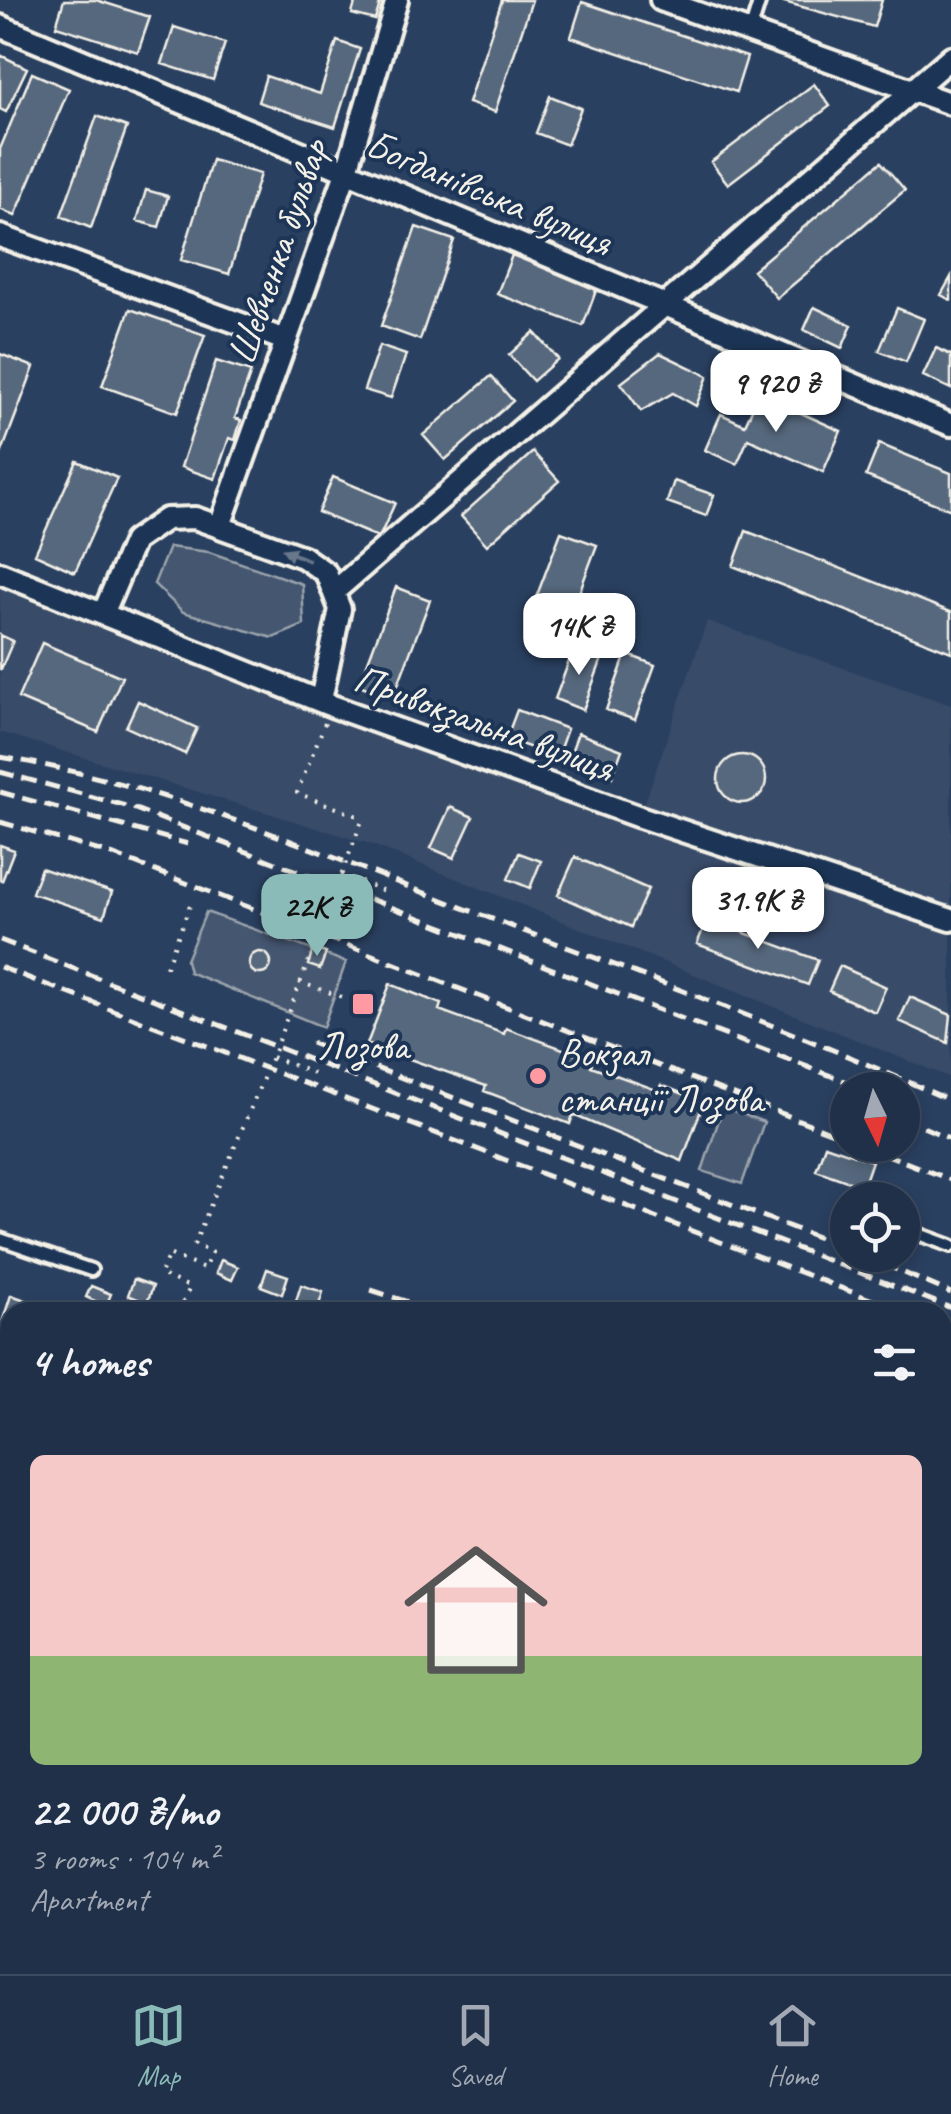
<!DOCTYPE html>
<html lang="en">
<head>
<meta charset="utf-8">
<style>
  :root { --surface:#203048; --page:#2d3c52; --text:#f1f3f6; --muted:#a2a9b4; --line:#3d4b60; --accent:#8bbbb9 }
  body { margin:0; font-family:Caveat,sans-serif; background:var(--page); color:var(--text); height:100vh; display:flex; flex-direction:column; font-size:38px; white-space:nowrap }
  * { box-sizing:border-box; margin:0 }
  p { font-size:32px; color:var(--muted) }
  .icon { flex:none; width:55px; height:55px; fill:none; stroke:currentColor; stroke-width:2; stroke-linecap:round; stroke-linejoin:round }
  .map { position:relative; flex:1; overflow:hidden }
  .details { position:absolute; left:0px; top:1302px; width:952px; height:672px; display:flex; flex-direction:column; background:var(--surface); border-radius:30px 30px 0 0; box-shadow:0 5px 15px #0003,0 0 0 2px var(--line) }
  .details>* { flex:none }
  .needle { width:65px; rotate:175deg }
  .controls { position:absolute; left:830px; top:1072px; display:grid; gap:20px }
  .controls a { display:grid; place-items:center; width:90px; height:90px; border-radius:50%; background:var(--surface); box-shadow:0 5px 15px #0003,0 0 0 2px var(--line); font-size:50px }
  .price { position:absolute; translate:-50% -85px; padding:0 22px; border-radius:20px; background:#fff; color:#222; font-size:32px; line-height:65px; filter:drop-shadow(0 2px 5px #0008) }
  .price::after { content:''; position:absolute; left:50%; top:60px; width:30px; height:22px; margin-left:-15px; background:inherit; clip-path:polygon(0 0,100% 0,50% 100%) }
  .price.selected { background:var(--accent); color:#111 }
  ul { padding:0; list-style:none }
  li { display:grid; align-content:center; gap:20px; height:530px; padding:0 30px }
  li span { display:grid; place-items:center; height:310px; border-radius:15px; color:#555 }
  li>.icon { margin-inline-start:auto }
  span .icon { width:180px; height:180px; fill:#fffc; stroke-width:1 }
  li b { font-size:42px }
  h2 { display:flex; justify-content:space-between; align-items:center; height:120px; padding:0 30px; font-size:42px }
  .tabs { display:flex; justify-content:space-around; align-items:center; height:140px; border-top:2px solid var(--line); background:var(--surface); font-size:28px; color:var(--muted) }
  .tabs a { display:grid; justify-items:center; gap:5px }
  .tabs .selected { color:var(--accent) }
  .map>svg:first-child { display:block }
  .built { fill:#374c69 }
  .green { fill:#445771; stroke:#9ca4ac; stroke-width:2.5 }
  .building { fill:#56677d; stroke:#f4f1e8; stroke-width:2.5 }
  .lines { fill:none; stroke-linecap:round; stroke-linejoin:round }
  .lane-casing { stroke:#f4f1e8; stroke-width:18 }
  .street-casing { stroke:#f4f1e8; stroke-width:28 }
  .path { stroke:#f4f1e8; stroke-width:4; stroke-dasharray:2.5 8; stroke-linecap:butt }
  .lane { stroke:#1d3557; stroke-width:10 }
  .street { stroke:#1d3557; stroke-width:20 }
  .rail { stroke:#f4f1e8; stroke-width:5; stroke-dasharray:15 8; stroke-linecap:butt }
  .path-bridge { stroke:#f4f1e8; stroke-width:4; stroke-dasharray:2.5 8; stroke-linecap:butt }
  .oneway { fill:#68778a }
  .poi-dot { fill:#ff9aa2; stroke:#1d3557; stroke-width:4 }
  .labels { text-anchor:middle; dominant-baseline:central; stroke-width:8; stroke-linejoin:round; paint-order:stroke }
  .street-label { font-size:40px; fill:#f4f1e8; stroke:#1d3557 }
  .poi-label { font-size:40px; fill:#f4f1e8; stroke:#1d3557 }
</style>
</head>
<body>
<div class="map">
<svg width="951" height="1974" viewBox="0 0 951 1974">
  <rect width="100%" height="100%" fill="#2a4060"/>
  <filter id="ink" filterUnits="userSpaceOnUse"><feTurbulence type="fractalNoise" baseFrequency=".01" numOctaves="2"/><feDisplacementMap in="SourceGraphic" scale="20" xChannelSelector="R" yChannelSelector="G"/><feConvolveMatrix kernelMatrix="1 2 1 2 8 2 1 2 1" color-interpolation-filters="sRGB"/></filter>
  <g filter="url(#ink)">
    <path class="built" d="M 0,573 L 640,817 L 707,621 L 951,705 L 951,1078 L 373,845 L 0,732 Z
      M 942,1539 L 951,1544 L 951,1744 L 942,1727 Z"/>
    <path class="green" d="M 169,547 L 209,552 L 302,584 L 304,625 L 273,638 L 183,612 L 154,584 Z
      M 206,912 L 346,962 L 323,1027 L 189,972 L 186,960 Z
      M 723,1107 L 764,1122 L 742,1184 L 702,1171 Z
      M 338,1965 L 470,1965 L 467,1974 L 363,1974 Z"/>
    <path class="building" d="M 64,0 L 96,0 L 150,17 L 138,52 L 56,26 Z
      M 356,0 L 381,0 L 375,20 L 352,14 Z
      M 502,0 L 532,0 L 495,112 L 468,103 Z
      M 777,0 L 882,0 L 874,27 Z
      M 582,2 L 747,57 L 736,92 L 571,37 Z
      M 174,27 L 225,43 L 213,80 L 162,64 Z
      M 337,41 L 360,49 L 335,127 L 258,102 L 266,76 L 320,94 Z
      M 0,55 L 27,68 L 6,112 L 0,109 Z
      M 32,73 L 69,89 L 15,216 L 0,209 L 0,149 Z
      M 814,84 L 830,106 L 728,184 L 711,162 Z
      M 550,96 L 581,108 L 567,145 L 536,133 Z
      M 97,116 L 127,127 L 91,228 L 61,216 Z
      M 212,160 L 260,174 L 229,274 L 181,260 Z
      M 881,162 L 905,190 L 777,298 L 753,270 Z
      M 146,190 L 168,196 L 159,227 L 137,221 Z
      M 416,227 L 454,240 L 420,340 L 381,326 Z
      M 512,255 L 597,288 L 583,326 L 497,294 Z
      M 951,277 L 951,300 L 941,295 Z
      M 814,307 L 852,325 L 842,348 L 804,330 Z
      M 897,308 L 924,319 L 906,362 L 879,351 Z
      M 130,309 L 205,335 L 177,413 L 102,386 Z
      M 534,332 L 558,359 L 533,381 L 509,355 Z
      M 379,346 L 406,355 L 391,398 L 364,390 Z
      M 936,348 L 951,355 L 951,389 L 923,376 Z
      M 660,353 L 708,376 L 696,406 L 673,393 L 641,411 L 621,383 Z
      M 0,354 L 34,367 L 0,457 Z
      M 216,361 L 251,372 L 235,418 L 241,420 L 235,440 L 229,438 L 215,479 L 181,467 Z
      M 491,376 L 513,401 L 445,460 L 423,435 Z
      M 759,394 L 841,431 L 823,472 L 748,439 L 737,464 L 705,450 L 721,414 L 745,425 Z
      M 879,444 L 951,473 L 951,510 L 866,476 Z
      M 533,452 L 559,481 L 487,545 L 461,516 Z
      M 77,461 L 117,478 L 75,572 L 35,554 Z
      M 333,477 L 395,503 L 379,538 L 318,512 Z
      M 674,481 L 714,495 L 706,516 L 667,502 Z
      M 746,531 L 951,612 L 951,652 L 733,566 Z
      M 561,532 L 597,545 L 570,617 L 534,603 Z
      M 396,587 L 430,600 L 393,698 L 359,685 Z
      M 0,635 L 13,641 L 1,669 L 0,669 Z
      M 42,643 L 122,677 L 98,732 L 18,698 Z
      M 575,645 L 603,656 L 583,710 L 555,699 Z
      M 626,654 L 655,665 L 635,720 L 606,710 Z
      M 138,701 L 197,728 L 185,754 L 126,727 Z
      M 517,710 L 567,729 L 557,757 L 506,739 Z
      M 578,733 L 622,750 L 612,777 L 568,760 Z
      M718 779a24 24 0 1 1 48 0a24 24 0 1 1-48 0Z
      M 450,807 L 473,817 L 454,858 L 431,848 Z
      M 0,845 L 14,850 L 2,881 L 0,880 Z
      M 519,853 L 541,861 L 530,888 L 508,879 Z
      M 575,857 L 648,889 L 631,927 L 558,895 Z
      M 41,868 L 112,892 L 104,917 L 32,893 Z
      M 707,919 L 818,960 L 808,985 L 697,944 Z
      M 313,949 L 326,953 L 320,969 L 308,965 Z
      M249 963a11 11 0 1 1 22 0a11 11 0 1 1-22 0Z
      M 840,966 L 886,987 L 875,1012 L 829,991 Z
      M 390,984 L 441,1004 L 439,1010 L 504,1034 L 506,1028 L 593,1060 L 591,1066 L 659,1091 L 661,1085 L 704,1102 L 682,1161 L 573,1115 L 570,1124 L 484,1091 L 486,1086 L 367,1044 Z
      M 910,997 L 951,1015 L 948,1043 L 899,1021 Z
      M 825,1145 L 872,1161 L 863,1187 L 816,1170 Z
      M 221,1260 L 238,1267 L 232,1280 L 216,1273 Z
      M 267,1269 L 288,1276 L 282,1294 L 261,1286 Z
      M 134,1279 L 153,1286 L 147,1303 L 128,1295 Z
      M 301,1285 L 323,1292 L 318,1308 L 296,1301 Z
      M 91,1286 L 111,1294 L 106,1306 L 86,1297 Z
      M 11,1295 L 43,1306 L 41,1312 L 10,1312 L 10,1349 L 0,1345 L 0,1329 Z
      M 117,1301 L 132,1307 L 130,1312 L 113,1310 Z
      M 942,1557 L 951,1561 L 951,1608 L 942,1605 Z
      M 951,1653 L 951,1688 L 942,1684 Z
      M 0,1746 L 10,1750 L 10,1770 L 0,1766 Z
      M 0,1826 L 10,1831 L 6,1860 L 0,1857 Z
      M 110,1965 L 129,1965 L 126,1974 L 107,1974 Z
      M 488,1965 L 538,1965 L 535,1974 L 485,1974 Z
      M 685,1965 L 697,1965 L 726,1974 L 682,1974 Z
      M 897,1965 L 930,1974 L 895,1974 Z"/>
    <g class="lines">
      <defs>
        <path id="lane" d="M 750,32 L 760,0
          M 843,1207 L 848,1208
          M 902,1228 L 951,1246
          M 0,1239 L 91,1270
          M 942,1947 L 951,1956"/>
        <path id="street" d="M 661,0 L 951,104
          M 0,26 L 951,425
          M 0,236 L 285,340
          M 220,526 L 347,170 L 397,0
          M 0,573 L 332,706 L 640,817 L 951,920
          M 336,590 L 951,57
          M 103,614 L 134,541 L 166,519 L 195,518 L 303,557 L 326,573 L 340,609 L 321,700
          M 0,1375 L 10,1378
          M 0,1594 L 10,1598
          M 0,1798 L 10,1802
          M 0,1910 L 10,1880"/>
      </defs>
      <use href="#lane" class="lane-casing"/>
      <use href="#street" class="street-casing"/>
      <path class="path" d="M 325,723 L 297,793 L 363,818
        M 341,874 L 389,893
        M 326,911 L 374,930
        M 166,967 L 191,903
        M 299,982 L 345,998
        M 272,1057 L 317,1075
        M 179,1312 L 190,1287 L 160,1274 L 169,1254 L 204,1269 L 212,1252 L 194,1245"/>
      <use href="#lane" class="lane"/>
      <use href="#street" class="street"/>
      <path class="rail" d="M 0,757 C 162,783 314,851 466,909 C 628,971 793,1029 951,1101
        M 0,772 L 130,807 L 868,1090
        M 0,792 L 188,844
        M 0,822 L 114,855 L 848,1139
        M 0,940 L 951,1308
        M 0,967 L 904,1312
        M 311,1043 L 848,1249
        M 902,1118 L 951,1139
        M 862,1145 L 951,1180
        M 862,1255 L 951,1293
        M 371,1290 L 439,1312
        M 942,1327 L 951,1330
        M 942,1521 L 951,1525
        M 942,1754 L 951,1771
        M 942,1778 L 951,1796"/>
      <path class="path-bridge" d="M 194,1245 L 272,1057 L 363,818"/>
    </g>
    <defs><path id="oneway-solid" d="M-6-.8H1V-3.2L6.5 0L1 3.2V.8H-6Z" transform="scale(2.5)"/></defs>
    <use class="oneway" href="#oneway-solid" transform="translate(296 555) rotate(-157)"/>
  </g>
  <g class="poi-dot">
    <rect x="351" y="992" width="24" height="24" rx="5"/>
    <circle cx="538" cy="1076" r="10"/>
  </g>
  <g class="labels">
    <g class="street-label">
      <text transform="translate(489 193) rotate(23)">Богданівська вулиця</text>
      <text transform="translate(278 252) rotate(-71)">Шевченка бульвар</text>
      <text transform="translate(484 723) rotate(20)">Привокзальна вулиця</text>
    </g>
    <g class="poi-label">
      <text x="363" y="1046">Лозова</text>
      <text x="558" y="1053" text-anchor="start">Вокзал<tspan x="558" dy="46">станції Лозова</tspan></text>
    </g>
  </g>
</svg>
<div class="controls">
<a><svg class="needle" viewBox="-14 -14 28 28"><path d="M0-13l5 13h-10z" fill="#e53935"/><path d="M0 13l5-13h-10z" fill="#a2a9b4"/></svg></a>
<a><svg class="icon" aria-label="locate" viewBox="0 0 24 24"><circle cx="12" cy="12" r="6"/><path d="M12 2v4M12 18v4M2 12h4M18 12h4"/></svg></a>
</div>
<b class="price" style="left:776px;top:435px">9 920 ₴</b>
<b class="price" style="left:579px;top:678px">14K ₴</b>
<b class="price" style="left:758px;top:952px">31.9K ₴</b>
<b class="price selected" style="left:317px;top:959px">22K ₴</b>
<section class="details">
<h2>4 homes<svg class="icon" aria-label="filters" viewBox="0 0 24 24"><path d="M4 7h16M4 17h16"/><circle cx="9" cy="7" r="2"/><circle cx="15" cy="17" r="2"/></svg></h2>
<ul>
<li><span style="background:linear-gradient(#f6c9c9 65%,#8fb573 0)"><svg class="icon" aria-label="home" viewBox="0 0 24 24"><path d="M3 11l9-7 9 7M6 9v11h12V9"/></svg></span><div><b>22 000 ₴/mo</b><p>3 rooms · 104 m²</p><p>Apartment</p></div></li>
</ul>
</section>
</div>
<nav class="tabs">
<a class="selected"><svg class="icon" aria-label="map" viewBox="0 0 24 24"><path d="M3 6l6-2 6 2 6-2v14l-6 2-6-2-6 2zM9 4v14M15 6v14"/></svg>Map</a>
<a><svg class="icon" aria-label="saved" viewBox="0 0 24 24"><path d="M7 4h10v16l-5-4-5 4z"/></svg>Saved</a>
<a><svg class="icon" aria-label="home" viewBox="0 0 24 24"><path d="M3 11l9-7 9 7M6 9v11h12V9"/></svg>Home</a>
</nav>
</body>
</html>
